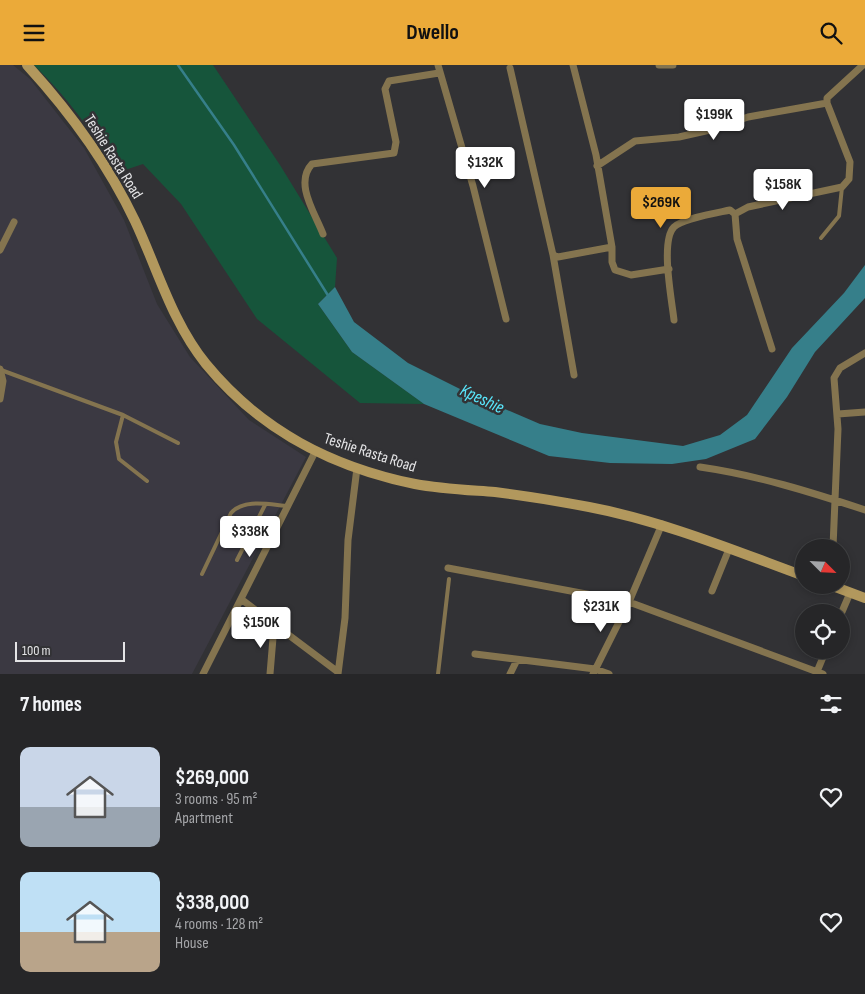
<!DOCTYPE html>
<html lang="en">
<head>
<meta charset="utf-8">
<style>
  :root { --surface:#262628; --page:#2e2e30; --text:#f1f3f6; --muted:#a4a5a8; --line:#424345; --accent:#ebaa39 }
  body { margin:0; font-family:"Sofia Sans Condensed",sans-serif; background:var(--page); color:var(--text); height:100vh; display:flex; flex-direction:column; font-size:19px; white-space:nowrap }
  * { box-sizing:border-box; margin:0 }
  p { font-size:16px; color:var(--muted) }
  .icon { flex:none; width:28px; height:28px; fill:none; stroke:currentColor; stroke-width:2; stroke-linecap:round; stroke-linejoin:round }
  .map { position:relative; height:609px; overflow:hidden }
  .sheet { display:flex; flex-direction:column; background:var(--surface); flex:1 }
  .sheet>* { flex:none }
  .needle { width:32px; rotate:114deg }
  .fabs { position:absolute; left:795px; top:474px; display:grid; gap:10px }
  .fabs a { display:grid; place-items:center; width:55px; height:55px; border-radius:50%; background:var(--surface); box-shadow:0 2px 8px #0003,0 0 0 1px var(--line); font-size:25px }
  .scale { position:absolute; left:15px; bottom:12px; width:110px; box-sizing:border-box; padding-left:5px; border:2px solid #e4e4e6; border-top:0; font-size:14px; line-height:18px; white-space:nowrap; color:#e4e4e6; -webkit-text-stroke:4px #323235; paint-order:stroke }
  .price { position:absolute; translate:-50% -42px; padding:0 11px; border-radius:5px; background:#fff; color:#222; font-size:16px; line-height:32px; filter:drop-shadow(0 1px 2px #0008) }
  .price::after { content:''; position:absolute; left:50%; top:30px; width:15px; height:11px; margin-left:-8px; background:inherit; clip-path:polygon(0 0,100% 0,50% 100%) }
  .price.on { background:var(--accent); color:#111 }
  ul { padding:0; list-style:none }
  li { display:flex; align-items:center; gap:15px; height:125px; padding:0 20px }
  li span { display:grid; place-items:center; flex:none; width:140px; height:100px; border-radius:10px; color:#555 }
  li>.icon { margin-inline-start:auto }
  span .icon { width:60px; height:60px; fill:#fffc; stroke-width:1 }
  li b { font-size:21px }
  h2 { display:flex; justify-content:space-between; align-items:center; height:60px; padding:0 20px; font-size:21px }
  header { display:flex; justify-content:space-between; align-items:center; height:65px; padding:0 20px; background:var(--accent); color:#111; font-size:22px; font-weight:700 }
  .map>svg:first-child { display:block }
  .built { fill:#3b3942 }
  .green { fill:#16553b }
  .water { fill:#367f8a }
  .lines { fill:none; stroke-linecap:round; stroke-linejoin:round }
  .stream { stroke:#367f8a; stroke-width:2.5 }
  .lane { stroke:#84744f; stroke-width:4 }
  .street { stroke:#84744f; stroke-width:7 }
  .secondary { stroke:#b2985d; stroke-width:10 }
  .labels { text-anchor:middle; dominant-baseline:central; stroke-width:5; stroke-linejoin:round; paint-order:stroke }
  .street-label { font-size:16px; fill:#e4e4e6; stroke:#323235 }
  .water-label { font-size:18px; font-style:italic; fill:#59e6fb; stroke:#323235 }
</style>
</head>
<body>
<header><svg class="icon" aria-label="menu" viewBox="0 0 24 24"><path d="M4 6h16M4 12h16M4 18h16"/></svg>Dwello<svg class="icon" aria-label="search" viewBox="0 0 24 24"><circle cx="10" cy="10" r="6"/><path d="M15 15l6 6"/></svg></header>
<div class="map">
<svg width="865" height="609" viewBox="0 0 865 609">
  <rect width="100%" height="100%" fill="#323235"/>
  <path class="built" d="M 0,0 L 13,0 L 30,14 L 84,83 L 124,155 L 157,239 L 190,292 L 249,355 L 306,392 L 192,609 L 0,609 Z"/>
  <path class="green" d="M 34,0 L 213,0 L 280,100 L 337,193 L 335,222 L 318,239 L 352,287 L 424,339 L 360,338 L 257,254 L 181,139 L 143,99 L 116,108 C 94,68 67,32 34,0 Z"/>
  <path class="water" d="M 865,200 L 865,233 L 815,287 L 787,332 L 755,374 L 706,394 L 672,399 L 610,398 L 549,391 L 424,339 L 352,287 L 318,239 L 335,222 L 354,257 L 408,298 L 470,329 L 540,359 L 582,368 L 683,381 L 720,370 L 747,350 L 792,283 L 844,228 Z"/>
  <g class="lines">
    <path class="stream" d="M 178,0 L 234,80 L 329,232"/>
    <path class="lane" d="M 821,173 L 839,151 L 842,122
      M 1,305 L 123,350 L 178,378
      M 123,350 L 116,377 L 119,394 L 147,416
      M 237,495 L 265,440
      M 202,509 L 231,448 C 244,433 271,440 289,441
      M 438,609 L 449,514"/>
    <path class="street" d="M 438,0 L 473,121 L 506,254
      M 573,0 L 596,90 L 612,182 L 612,197 L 615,205 L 631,210 L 669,204
      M 659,0 L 673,0
      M 510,3 L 553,190 L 558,192 L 612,182
      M 597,101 L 635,76 L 679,72 L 710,65 L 748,52 L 827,38
      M 323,169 C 315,148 294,118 312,99 L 394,88 L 396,77 L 385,24 L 389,16 L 439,8
      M 0,185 L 14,157
      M 553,190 L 574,310
      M 674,255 C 672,236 660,176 674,162 C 684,153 716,148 730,145 L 735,149
      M 772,284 L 737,174 L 735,149 L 748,142 L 842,122 L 849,114 L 850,97 L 827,38 L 827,33 L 863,0
      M 0,304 L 3,316 L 0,334
      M 838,349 L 865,347
      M 700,402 C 756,410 811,427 865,445
      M 833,482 L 838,364 L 834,313 L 840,303 L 865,288
      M 448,503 L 629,537 L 823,609
      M 712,526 L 729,484
      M 241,534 L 338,607
      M 841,549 L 850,528
      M 475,589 L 595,604 L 609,609
      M 203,609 L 315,387
      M 270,609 L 274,561
      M 338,609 L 345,553 L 348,475 L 357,403
      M 510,609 L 517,595
      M 593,609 L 629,537 L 662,459
      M 816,609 L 826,585"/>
    <path class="secondary" d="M 27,0 C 70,47 108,99 135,156 C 158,205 172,257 206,299 C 261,366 332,402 415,419 C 441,424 469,425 495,427 C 526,431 558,436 589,442 C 663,456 733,485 804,511
      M 830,520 L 865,533"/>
  </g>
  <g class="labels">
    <g class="street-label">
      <text transform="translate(113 92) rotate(58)">Teshie Rasta Road</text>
      <text transform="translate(370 388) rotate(18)">Teshie Rasta Road</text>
    </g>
    <g class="water-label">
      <text transform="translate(482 334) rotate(25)">Kpeshie</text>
    </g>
  </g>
</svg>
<div class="fabs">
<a><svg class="needle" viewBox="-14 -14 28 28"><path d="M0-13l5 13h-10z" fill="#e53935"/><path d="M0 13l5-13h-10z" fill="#a4a5a8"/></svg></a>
<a><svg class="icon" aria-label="locate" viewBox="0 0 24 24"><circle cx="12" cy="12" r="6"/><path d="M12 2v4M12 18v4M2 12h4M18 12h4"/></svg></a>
</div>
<div class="scale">100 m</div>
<b class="price" style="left:714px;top:76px">$199K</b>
<b class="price" style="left:485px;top:124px">$132K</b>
<b class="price" style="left:783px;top:146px">$158K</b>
<b class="price on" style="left:661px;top:164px">$269K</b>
<b class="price" style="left:250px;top:493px">$338K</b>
<b class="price" style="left:601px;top:568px">$231K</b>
<b class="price" style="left:261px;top:584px">$150K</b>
</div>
<section class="sheet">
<h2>7 homes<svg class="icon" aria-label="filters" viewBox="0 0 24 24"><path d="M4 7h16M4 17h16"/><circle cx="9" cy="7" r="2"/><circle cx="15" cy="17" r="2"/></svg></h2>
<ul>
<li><span style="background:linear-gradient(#c9d6e8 60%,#9aa5b1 0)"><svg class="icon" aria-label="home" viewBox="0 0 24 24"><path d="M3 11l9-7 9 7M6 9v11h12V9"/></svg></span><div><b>$269,000</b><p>3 rooms · 95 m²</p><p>Apartment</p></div><svg class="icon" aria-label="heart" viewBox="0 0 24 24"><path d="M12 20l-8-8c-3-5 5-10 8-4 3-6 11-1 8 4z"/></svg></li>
<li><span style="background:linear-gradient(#bfe0f5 60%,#b9a48a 0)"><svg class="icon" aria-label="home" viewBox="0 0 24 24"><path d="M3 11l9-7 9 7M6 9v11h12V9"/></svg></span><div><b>$338,000</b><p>4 rooms · 128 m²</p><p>House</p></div><svg class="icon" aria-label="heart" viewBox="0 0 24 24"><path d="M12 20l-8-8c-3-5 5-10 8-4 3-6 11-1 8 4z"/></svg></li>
</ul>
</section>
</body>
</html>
